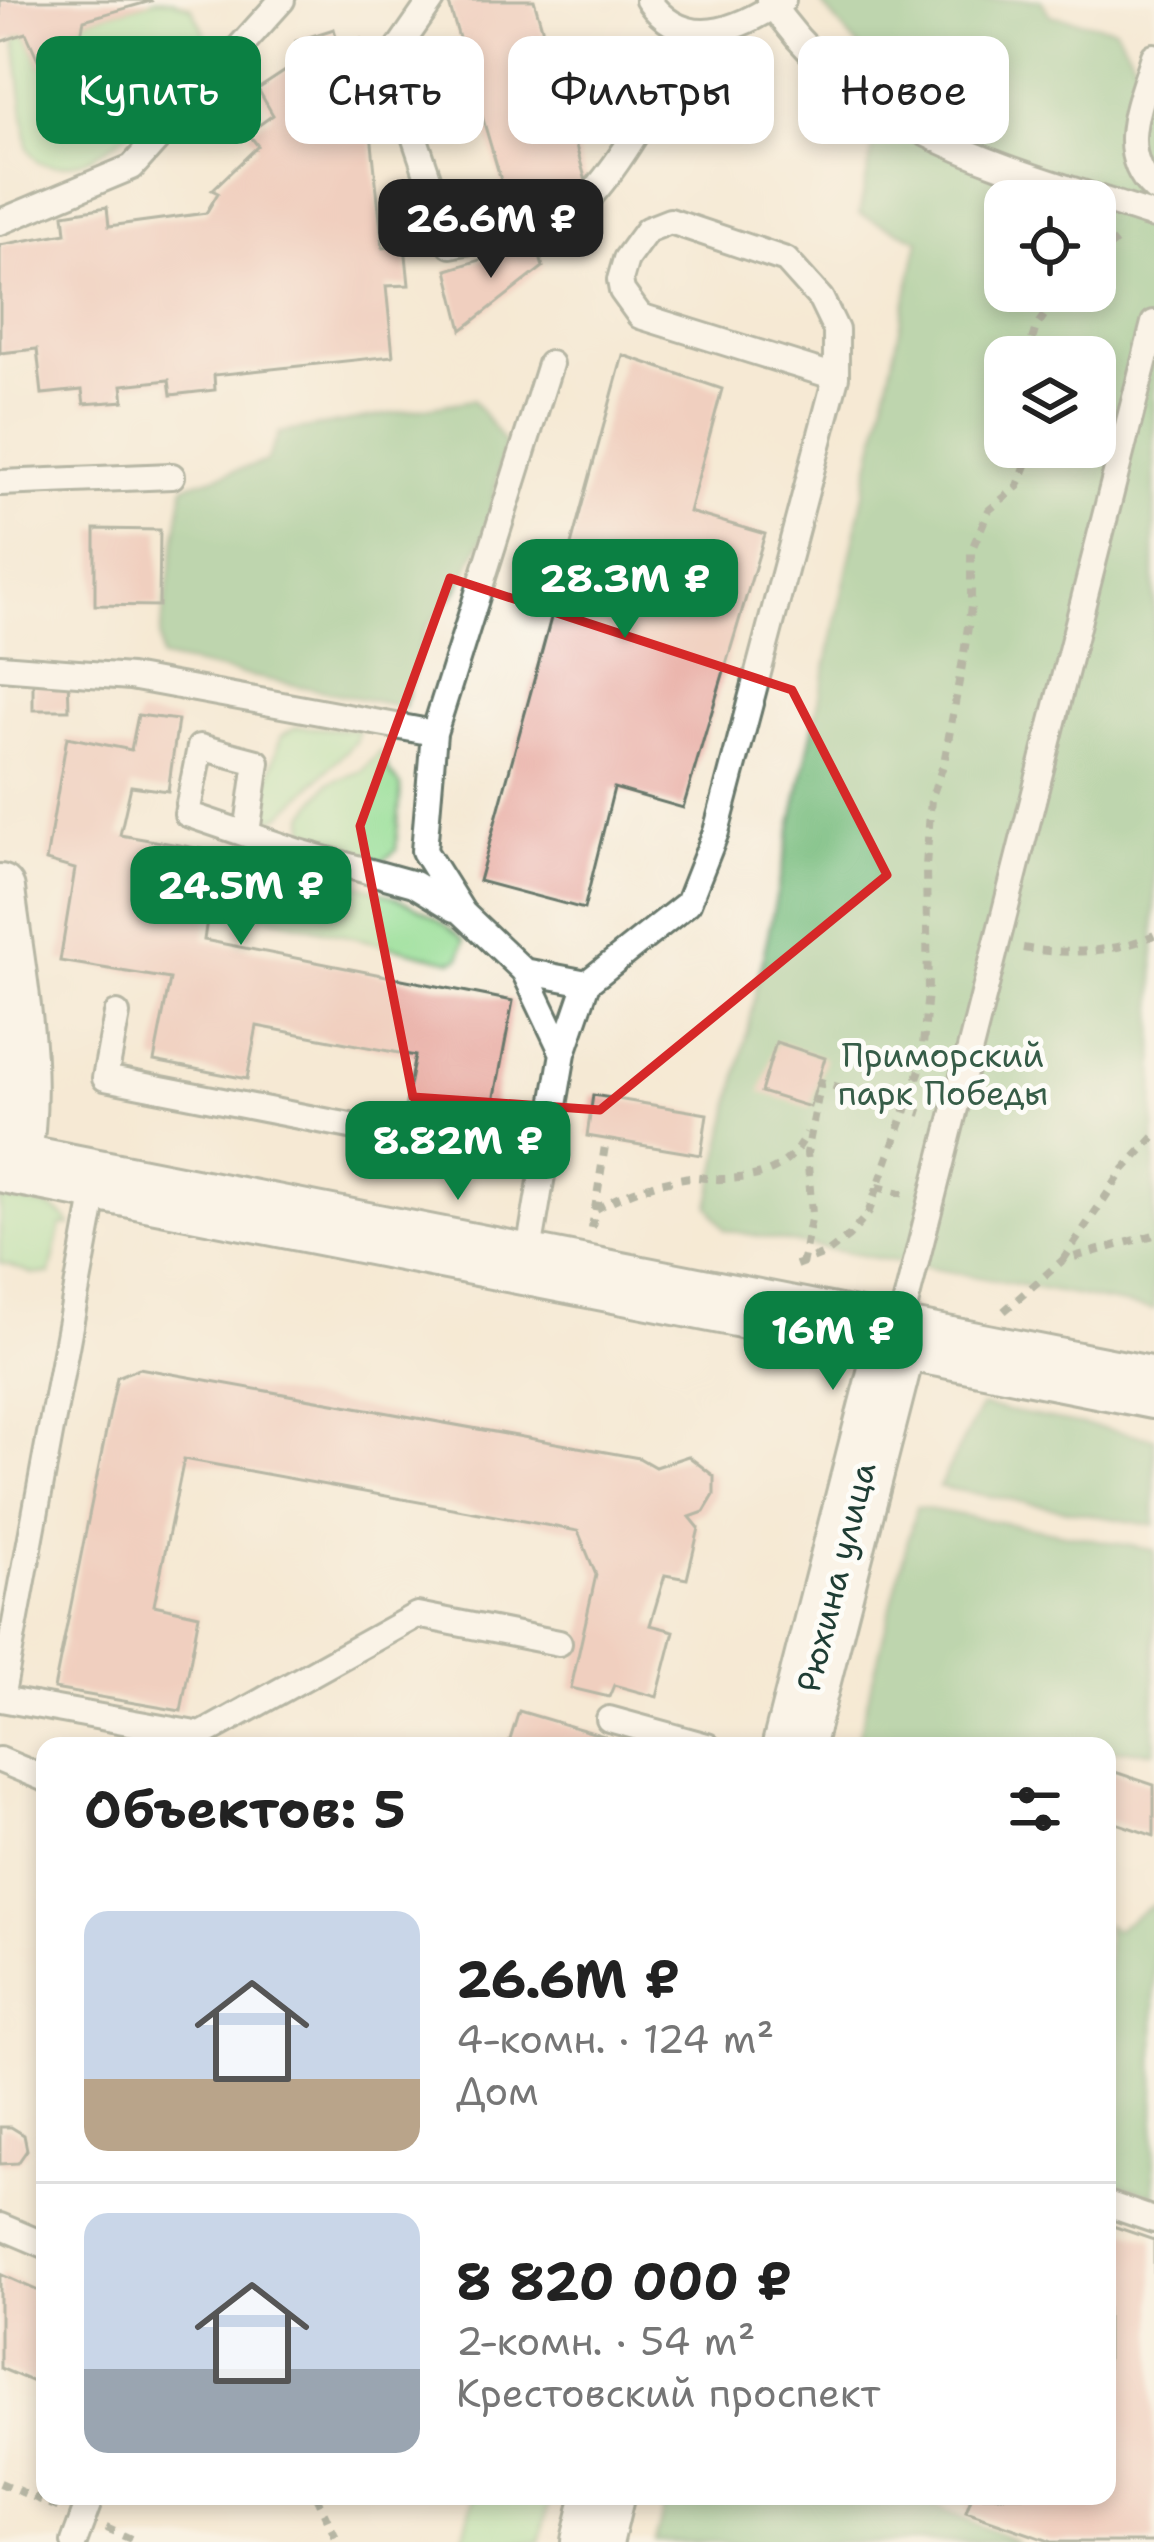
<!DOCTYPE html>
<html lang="ru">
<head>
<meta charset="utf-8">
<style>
  :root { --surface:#fff; --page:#f2f2f2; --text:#222; --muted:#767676; --line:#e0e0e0; --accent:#0b8043 }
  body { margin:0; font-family:"Shantell Sans",sans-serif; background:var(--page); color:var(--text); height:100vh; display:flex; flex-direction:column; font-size:45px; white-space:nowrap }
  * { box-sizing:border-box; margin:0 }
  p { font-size:39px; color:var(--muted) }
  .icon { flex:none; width:66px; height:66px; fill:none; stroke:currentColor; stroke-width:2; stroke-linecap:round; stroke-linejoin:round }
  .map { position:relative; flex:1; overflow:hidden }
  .side { position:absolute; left:36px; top:1737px; width:1080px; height:768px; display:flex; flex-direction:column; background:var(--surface); border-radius:24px; box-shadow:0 6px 18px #0003 }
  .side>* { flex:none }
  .top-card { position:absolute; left:36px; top:36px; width:1083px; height:108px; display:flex; gap:24px }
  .controls { position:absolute; left:984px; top:180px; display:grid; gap:24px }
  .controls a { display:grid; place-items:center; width:132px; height:132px; border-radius:24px; background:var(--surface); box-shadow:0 6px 18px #0003; font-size:60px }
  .price { position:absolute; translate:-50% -102px; padding:0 27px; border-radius:24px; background:var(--accent); color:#fff; font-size:39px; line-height:78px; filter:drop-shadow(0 3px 6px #0008) }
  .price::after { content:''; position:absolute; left:50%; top:72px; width:36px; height:27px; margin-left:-18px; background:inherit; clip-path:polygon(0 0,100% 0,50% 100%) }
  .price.selected { background:#222; color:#fff }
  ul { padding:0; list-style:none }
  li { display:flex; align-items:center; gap:36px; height:300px; padding:0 48px }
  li+li { border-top:3px solid var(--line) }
  li span { display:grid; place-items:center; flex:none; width:336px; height:240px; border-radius:24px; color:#555 }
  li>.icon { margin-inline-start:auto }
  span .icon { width:144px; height:144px; fill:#fffc; stroke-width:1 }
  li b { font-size:51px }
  h2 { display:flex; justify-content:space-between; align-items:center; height:144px; padding:0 48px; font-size:51px }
  .tag { padding:0 42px; border-radius:24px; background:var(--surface); box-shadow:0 6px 18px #0003; font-size:42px; line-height:108px }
  .tag.selected { background:var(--accent); color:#fff }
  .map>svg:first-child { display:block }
  .green { fill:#99de97; stroke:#5c8e66; stroke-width:3 }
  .forest { fill:#7abd80; stroke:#4c7d5a; stroke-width:3; fill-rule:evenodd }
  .building { fill:#e9afa6 }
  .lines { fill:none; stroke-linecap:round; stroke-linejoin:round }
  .service-casing { stroke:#6a796c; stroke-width:30 }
  .minor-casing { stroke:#6a796c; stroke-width:54 }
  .tertiary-casing { stroke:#6a796c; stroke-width:66 }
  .path { stroke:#6a796c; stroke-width:8; stroke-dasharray:9 9; stroke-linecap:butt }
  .service { stroke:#fff; stroke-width:24 }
  .minor { stroke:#fff; stroke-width:48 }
  .tertiary { stroke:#fff; stroke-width:60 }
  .marked { fill:none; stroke:#d62828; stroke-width:9; stroke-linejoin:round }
  .labels { text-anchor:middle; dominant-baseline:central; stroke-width:10; stroke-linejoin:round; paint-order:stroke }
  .park-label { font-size:33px; fill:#375d48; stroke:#fdfcf7 }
  .street-label { font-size:33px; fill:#1f3d34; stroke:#fdfcf7 }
</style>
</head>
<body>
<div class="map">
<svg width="1154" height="2542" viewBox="0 0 1154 2542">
  <rect width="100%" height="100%" fill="#fdfcf7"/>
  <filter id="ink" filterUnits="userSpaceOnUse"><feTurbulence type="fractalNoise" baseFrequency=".00833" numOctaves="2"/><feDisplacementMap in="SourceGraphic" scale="24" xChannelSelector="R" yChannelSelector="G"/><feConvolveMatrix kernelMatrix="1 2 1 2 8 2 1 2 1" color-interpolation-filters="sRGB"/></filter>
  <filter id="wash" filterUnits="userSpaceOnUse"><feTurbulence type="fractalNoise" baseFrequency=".004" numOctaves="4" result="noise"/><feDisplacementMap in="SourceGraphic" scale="48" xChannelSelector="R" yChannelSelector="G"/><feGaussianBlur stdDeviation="2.7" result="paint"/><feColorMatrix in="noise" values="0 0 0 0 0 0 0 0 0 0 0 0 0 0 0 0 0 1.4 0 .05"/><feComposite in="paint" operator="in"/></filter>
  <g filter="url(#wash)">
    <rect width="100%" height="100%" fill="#f5e9d4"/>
    <path class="green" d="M 155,0 L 172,0 L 191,7 L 205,33 C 177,83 103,185 38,162 L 28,148 L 15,37 L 26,33 L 41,66 L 75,66 L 84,20 Z
      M 296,727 L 359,730 L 355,742 L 282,815 L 272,819 L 261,811 L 261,802 L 281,736 Z
      M 381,751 L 389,772 L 401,786 L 396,850 L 381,863 L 306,834 L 305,815 L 329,783 L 362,771 Z
      M 249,857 C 321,876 410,887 464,941 L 460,958 L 452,961 L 240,910 Z
      M 0,1198 C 24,1203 58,1202 70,1225 L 61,1225 L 50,1274 L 33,1274 L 0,1262 Z
      M 474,2496 L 551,2496 L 539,2542 L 462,2542 Z"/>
    <path class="forest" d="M 818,0 L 1041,0 L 1050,15 L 1115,28 L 1139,69 L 1154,77 L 1154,1310 L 725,1230 L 709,1206 L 919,240 L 859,214 L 887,80 ZM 1005,201 L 1095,201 L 1095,291 L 1005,291 ZM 1005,357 L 1095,357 L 1095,447 L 1005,447 Z
      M 473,400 L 505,443 L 487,529 L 457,590 L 426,627 L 403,707 L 161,658 L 160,637 L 184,486 L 267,461 L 279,433 Z
      M 981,1406 L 1154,1438 L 1154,1526 L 939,1487 Z
      M 916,1507 L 1154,1550 L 1154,1751 L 1107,1750 L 1107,1746 L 856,1746 Z
      M 1154,1904 L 1154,2195 L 1107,2179 L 1107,1925 L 1115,1930 Z
      M 667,2496 L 938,2496 L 935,2507 L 1017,2542 L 655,2542 Z"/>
    <g id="blocks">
      <path class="building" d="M 0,0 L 150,0 L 151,1 L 84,20 L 75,66 L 41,66 L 26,33 L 0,42 Z
        M 464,0 L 534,0 L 588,188 L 510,211 L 449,4 Z
        M 334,29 L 339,47 L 361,39 L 383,248 L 405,245 L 409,285 L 386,286 L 393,356 L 214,375 L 215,390 L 171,395 L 169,380 L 122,385 L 124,401 L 84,404 L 82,390 L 42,394 L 37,349 L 0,353 L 0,245 L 66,233 L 64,214 L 107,207 L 109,226 L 206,213 L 218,193 L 212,190 L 258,146 L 248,133 L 273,115 L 258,89 L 302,60 L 296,41 Z
        M 536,243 L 543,267 L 462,330 L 447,270 Z
        M 623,355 L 722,389 L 689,512 L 765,534 L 683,808 L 614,788 L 584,909 L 479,881 Z
        M 95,529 L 160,530 L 159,606 L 95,605 Z
        M 68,674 L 69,710 L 33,710 L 33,675 Z
        M 138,715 L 178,720 L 168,791 L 131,786 L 120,835 L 249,857 L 244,897 L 211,893 L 204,940 L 513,1001 L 490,1123 L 405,1106 L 415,1056 L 257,1026 L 247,1079 L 154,1061 L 170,979 L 60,961 L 75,869 L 46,861 L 67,737 L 131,750 Z
        M 776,1042 L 825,1058 L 810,1107 L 761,1092 Z
        M 593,1095 L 707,1114 L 701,1155 L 587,1136 Z
        M 139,1368 L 639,1458 L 655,1467 L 688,1456 L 714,1476 L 714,1495 L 704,1512 L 690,1517 L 699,1528 L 687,1579 L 665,1575 L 650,1625 L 674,1631 L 657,1697 L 614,1685 L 609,1697 L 571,1688 L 596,1575 L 578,1531 L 184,1459 L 154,1605 L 199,1615 L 181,1711 L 54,1689 L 117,1377 Z
        M 519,1711 L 604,1736 L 601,1746 L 508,1746 Z
        M 1109,1770 L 1154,1785 L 1154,1836 L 1107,1820 Z
        M 0,2127 L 11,2127 L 24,2135 L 27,2150 L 18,2163 L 0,2164 Z
        M 1107,2224 L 1154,2240 L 1154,2542 L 1052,2542 L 966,2512 L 972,2496 L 1107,2496 Z
        M 0,2274 L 45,2294 L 45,2387 L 0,2368 Z"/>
    </g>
  </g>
  <g filter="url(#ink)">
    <use href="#blocks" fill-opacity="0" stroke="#6a796c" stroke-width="3"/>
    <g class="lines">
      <defs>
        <path id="service" d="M 432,0 L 393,56 L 396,83 L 451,245 C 486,237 528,233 562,219 C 603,201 673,76 686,33
          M 648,0 C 685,53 736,31 783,0
          M 769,0 C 856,134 1011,169 1154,216
          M 1154,56 C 1141,100 1114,152 1154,189
          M 0,222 L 132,167 L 282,0
          M 550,364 L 434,733 L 424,851 L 463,913 L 524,971 L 587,983
          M 0,483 L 172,476
          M 0,667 L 130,677 L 434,733
          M 247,833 L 257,762 L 200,747 L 187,814 L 299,852 L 414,884 L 455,909
          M 524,971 L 563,1053
          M 117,1014 L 105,1078 L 544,1164
          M 97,1180 L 1,1699 L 201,1735 L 417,1615 L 559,1643
          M 527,1263 L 563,1053 L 587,983 L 688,903 L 716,832 L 836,377 L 836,330 L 821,299 L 786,260 L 670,221 L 647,230 L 626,259 L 620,280 L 622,291 L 640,316 L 836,377
          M 897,1337 L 1154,323
          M 609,1719 L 707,1746
          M 0,1760 L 43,1778
          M 1107,2204 L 1154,2220
          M 0,2226 L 45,2245
          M 74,2542 L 91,2496"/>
        <path id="minor" d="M 0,889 C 11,979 33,1074 15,1164"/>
        <path id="tertiary" d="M 0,1161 L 1154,1388
          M 793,1746 L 897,1339
          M 592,2542 L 603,2496"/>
      </defs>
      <use href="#service" class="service-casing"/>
      <use href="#minor" class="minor-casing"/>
      <use href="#tertiary" class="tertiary-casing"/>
      <path class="path" d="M 1095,259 L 1120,238
        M 1027,357 L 1036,327 L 1061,291
        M 1023,948 C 1064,955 1116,953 1154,935
        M 877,1187 L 905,1194
        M 596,1209 C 623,1194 653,1183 684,1178 C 697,1175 709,1180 722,1179 C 763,1178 788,1170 807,1133
        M 592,1228 L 605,1146
        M 1063,1260 L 1124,1169 L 1154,1137
        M 796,1265 L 827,1253 L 849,1236 L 868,1214 L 921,1067 L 928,992 L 926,866 L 931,799 L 944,763 L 963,660 L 971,607 L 971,551 L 989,510 L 1018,486 L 1033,447
        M 802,1265 L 812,1214 L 807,1153 L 821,1082 L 922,1113
        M 1004,1311 L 1063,1260 L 1154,1235
        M 0,2483 L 60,2508
        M 316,2496 L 338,2542
        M 106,2528 L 138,2542"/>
      <use href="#service" class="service"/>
      <use href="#minor" class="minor"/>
      <use href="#tertiary" class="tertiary"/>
    </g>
  </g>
  <path d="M0 0H1154V2542H0ZM 450,578 L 792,690 L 887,875 L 600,1110 L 413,1097 L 360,826 Z" fill="#f5e9d4" fill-opacity=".55" fill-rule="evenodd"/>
  <path class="marked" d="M 450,578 L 792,690 L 887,875 L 600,1110 L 413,1097 L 360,826 Z"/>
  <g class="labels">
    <g class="park-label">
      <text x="943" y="1055">Приморский<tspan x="943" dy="38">парк Победы</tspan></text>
    </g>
    <g class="street-label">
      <text transform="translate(836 1577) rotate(-76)">Рюхина улица</text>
    </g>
  </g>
</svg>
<div class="controls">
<a><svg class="icon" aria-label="locate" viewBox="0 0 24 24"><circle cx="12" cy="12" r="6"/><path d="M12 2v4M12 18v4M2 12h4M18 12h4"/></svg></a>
<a><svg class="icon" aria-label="layers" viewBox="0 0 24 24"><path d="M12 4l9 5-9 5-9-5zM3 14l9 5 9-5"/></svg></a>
</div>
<b class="price selected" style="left:491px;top:281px">26.6M ₽</b>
<b class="price" style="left:625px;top:641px">28.3M ₽</b>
<b class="price" style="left:241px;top:948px">24.5M ₽</b>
<b class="price" style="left:458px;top:1203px">8.82M ₽</b>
<b class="price" style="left:833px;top:1393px">16M ₽</b>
<div class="top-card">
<a class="tag selected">Купить</a>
<a class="tag">Снять</a>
<a class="tag">Фильтры</a>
<a class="tag">Новое</a>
</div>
<section class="side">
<h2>Объектов: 5<svg class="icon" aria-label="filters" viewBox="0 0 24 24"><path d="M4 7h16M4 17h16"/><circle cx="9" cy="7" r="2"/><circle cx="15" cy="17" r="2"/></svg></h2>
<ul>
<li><span style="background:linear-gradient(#c9d6e8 70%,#b9a48a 0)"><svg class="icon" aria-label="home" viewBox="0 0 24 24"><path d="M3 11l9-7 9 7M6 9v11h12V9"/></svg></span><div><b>26.6M ₽</b><p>4-комн. · 124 m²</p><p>Дом</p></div></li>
<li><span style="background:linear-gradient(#c9d6e8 65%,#9aa5b1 0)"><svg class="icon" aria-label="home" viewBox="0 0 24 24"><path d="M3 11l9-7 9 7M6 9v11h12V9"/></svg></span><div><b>8 820 000 ₽</b><p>2-комн. · 54 m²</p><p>Крестовский проспект</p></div></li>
</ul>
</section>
</div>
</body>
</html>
